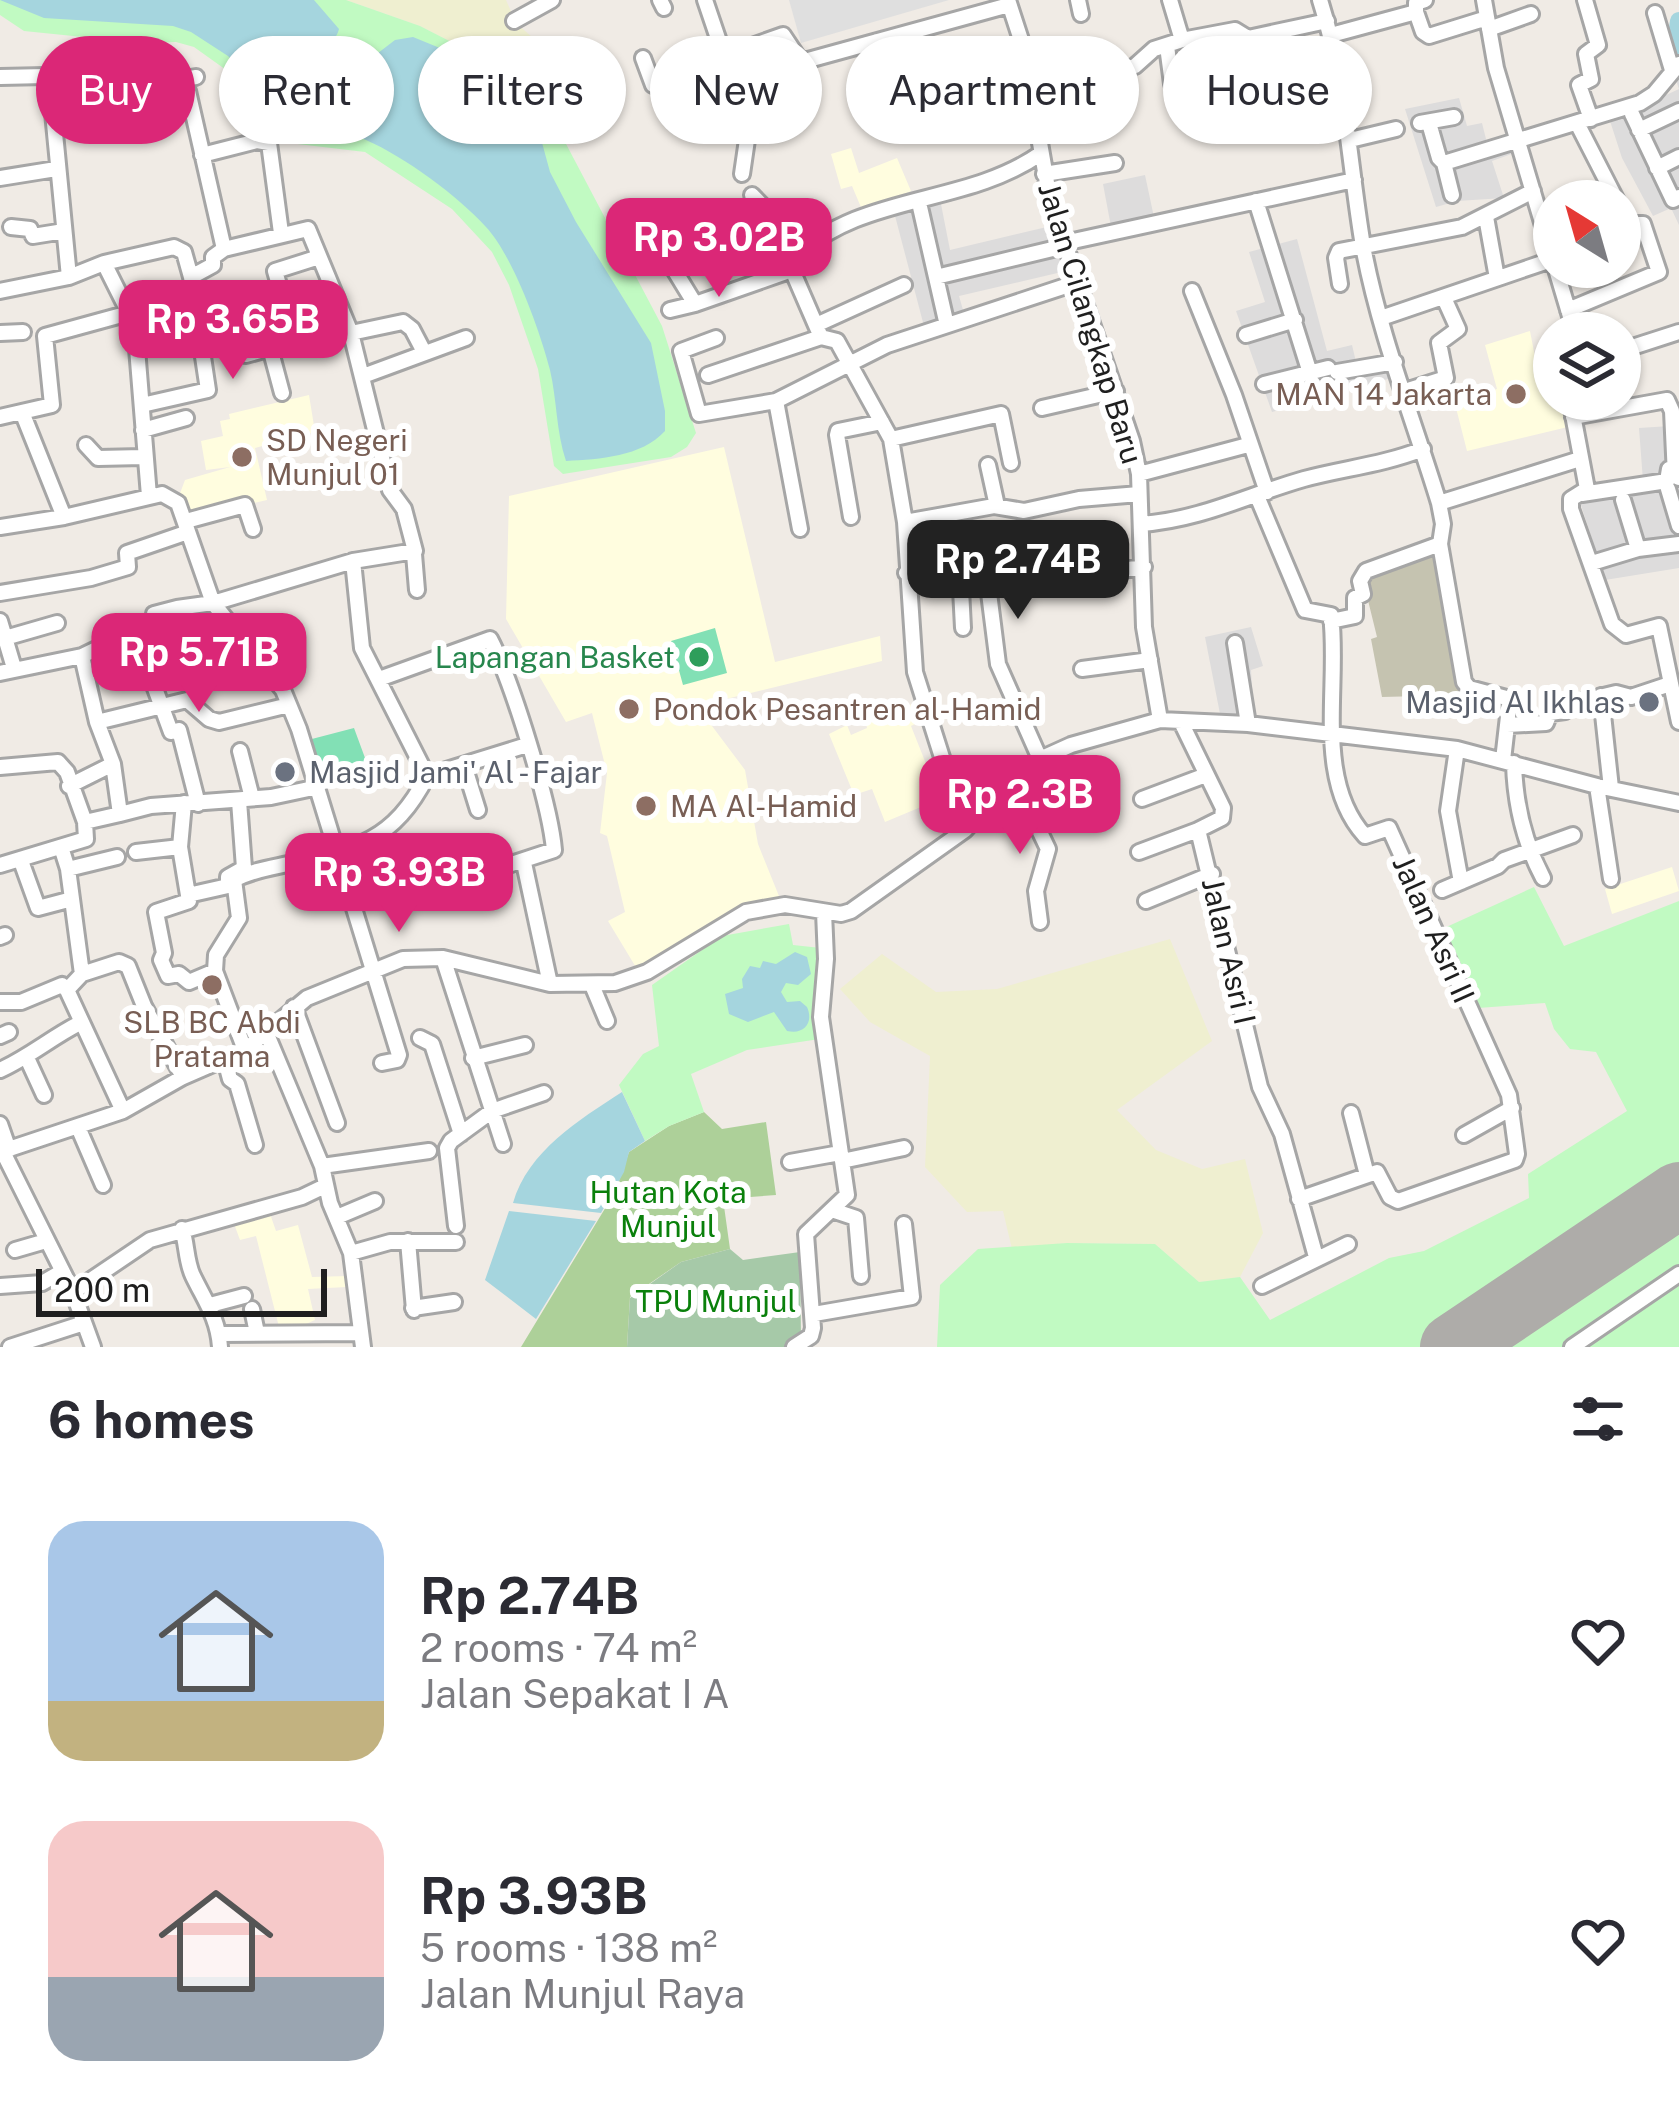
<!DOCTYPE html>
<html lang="en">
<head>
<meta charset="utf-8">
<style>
  :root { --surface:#fff; --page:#f7f7f7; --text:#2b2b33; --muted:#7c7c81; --accent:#db2777 }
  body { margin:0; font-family:"Public Sans",sans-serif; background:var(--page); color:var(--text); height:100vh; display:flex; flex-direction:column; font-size:45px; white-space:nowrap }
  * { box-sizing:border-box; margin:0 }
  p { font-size:39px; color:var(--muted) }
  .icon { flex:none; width:66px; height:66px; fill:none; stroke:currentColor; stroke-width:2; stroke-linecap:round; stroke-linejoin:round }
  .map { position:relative; height:1347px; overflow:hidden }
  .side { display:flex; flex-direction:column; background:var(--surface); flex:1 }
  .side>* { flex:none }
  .guide { position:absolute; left:36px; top:36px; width:1608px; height:108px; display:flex; gap:24px }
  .needle { width:78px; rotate:323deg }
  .buttons { position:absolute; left:1533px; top:180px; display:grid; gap:24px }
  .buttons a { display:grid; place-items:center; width:108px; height:108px; border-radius:50%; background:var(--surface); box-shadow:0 3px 9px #0004; font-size:60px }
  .scale { position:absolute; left:36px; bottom:30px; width:291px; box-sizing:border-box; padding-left:12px; border:6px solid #1f1f1f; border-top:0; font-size:33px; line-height:42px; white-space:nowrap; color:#1f1f1f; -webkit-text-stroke:9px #fff; paint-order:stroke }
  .price { position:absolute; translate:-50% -102px; padding:0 27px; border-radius:24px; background:var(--accent); color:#fff; font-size:39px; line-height:78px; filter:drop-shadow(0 3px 6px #0008) }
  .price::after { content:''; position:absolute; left:50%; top:72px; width:36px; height:27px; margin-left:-18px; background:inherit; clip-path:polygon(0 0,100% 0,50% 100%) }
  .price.current { background:#222; color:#fff }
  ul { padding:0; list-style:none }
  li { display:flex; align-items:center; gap:36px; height:300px; padding:0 48px }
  li span { display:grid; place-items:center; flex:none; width:336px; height:240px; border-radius:36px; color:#555 }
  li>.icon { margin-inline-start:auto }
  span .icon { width:144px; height:144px; fill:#fffc; stroke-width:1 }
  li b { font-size:51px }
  h2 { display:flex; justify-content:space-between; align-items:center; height:144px; padding:0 48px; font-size:51px }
  .chip { padding:0 42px; border-radius:54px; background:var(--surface); box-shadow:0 3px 9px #0004; font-size:42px; line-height:108px }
  .chip.current { background:var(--accent); color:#fff }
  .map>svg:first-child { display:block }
  .residential { fill:#dddcdc }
  .education { fill:#fffddf }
  .construction { fill:#c5c3b0 }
  .farmland { fill:#efefd0 }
  .forest { fill:#add099 }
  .cemetery { fill:#a6c9a8 }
  .park { fill:#c1fac2 }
  .pitch { fill:#82e0b5 }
  .parking { fill:#dfdfdf }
  .water { fill:#a5d5de }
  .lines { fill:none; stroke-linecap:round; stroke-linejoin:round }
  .river { stroke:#a5d5de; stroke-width:18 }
  .runway { stroke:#aeaca9; stroke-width:66 }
  .minor-casing { stroke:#a6a6a6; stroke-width:20 }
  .minor { stroke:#fff; stroke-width:14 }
  .education-dot { fill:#8d6e63; stroke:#fff; stroke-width:4.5 }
  .leisure-dot { fill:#2e9e5b; stroke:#fff; stroke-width:4.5 }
  .worship-dot { fill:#6b7280; stroke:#fff; stroke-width:4.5 }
  .labels { text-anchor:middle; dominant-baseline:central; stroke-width:12; stroke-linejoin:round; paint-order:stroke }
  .street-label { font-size:30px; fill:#1f1f1f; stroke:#fff }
  .education-label { font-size:30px; fill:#785e54; stroke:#fff; text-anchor:start }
  .leisure-label { font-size:30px; fill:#27864d; stroke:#fff; text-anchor:end }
  .worship-label { font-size:30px; fill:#5b616d; stroke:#fff; text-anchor:end }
  .park-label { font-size:30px; fill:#0a800b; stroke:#fff }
</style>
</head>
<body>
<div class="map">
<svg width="1679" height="1347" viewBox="0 0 1679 1347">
  <rect width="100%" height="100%" fill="#f0ebe5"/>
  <path class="residential" d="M 1679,70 L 1679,225 L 1671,208 L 1653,216 L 1622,158 L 1610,121 L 1679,89 L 1674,75 Z
    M 1459,98 L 1467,126 L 1482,123 L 1489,151 L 1514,144 L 1517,152 L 1492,161 L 1504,198 L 1457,201 L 1436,207 L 1405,109 Z
    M 1145,175 L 1155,222 L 1112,232 L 1103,184 Z
    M 940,199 L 950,250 L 1051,226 L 1066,271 L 959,296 L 965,317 L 925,330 L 894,212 Z
    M 1297,239 L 1327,351 L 1352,345 L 1357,366 L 1390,359 L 1395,377 L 1272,412 L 1236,311 L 1265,302 L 1249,252 Z
    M 1670,426 L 1673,477 L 1643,481 L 1639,428 Z
    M 1679,481 L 1679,568 L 1605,580 L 1580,502 Z
    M 1251,627 L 1263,666 L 1251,670 L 1254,720 L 1221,719 L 1205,637 Z"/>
  <path class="education" d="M 851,148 L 859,173 L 897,158 L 911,191 L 863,212 L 852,186 L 841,189 L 831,154 Z
    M 1530,331 L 1540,383 L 1554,382 L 1554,399 L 1569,399 L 1572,426 L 1467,451 L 1454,400 L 1497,389 L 1485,345 Z
    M 309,395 L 315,432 L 255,448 L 267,500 L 187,518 L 179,496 L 185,480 L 230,467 L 206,470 L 201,441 L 223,436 L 220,421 L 230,419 L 229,414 Z
    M 724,447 L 775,662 L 880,636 L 882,661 L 697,706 L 745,770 L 758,844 L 783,906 L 756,909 L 640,974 L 608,921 L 625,912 L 607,836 L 600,833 L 607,773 L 592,713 L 566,722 L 506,619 L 509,496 Z
    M 912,704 L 919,722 L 911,726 L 940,799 L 885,822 L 872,789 L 854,795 L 829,734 L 847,725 L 851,735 L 867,728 L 866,723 Z
    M 1672,867 L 1679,891 L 1612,914 L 1605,889 Z
    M 268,1208 L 276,1231 L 298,1225 L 312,1277 L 348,1276 L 347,1287 L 308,1289 L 315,1320 L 306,1324 L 279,1327 L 256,1236 L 240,1240 L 233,1221 Z"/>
  <path class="construction" d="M 1439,548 L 1463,685 L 1461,695 L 1382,697 L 1371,639 L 1377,637 L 1363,580 L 1366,574 Z"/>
  <path class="farmland" d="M 346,0 L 506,0 L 516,23 L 564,65 L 528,91 L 467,50 L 420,26 Z
    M 1170,939 L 1212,1041 L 1117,1110 L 1156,1150 L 1202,1169 L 1245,1159 L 1263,1233 L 1240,1277 L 1199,1282 L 1155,1244 L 1067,1243 L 1012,1249 L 1003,1211 L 967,1212 L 925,1167 L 930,1056 L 870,1022 L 840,989 L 882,954 L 936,992 L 997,989 Z"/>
  <path class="forest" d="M 704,1112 L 722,1129 L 766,1122 L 776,1195 L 723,1199 L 730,1249 L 681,1262 L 630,1297 L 627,1347 L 521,1347 L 615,1192 L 629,1152 L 669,1126 Z"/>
  <path class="cemetery" d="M 730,1249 L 743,1260 L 800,1252 L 801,1339 L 787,1347 L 627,1347 L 630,1298 L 681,1262 Z"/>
  <path class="park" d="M 0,0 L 346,0 L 420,26 L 467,50 L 528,91 L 565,142 L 662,326 L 696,433 L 687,447 L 671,457 L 563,474 L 554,466 L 538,369 L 509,285 L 492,252 L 452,209 L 365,152 L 289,143 L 263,122 L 253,99 L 236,77 L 194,47 L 176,42 L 142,43 L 24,31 L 0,15 Z
    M 1534,887 L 1564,946 L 1679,901 L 1679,1347 L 937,1347 L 940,1285 L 978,1249 L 1067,1243 L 1155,1244 L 1199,1282 L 1240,1277 L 1270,1320 L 1389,1258 L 1424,1251 L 1529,1198 L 1528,1174 L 1627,1111 L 1596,1052 L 1570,1049 L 1554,1029 L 1545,1003 L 1478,1008 L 1442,929 Z
    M 789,924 L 793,945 L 821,948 L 826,1038 L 747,1050 L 691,1074 L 704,1112 L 669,1126 L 645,1141 L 619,1085 L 643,1054 L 659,1046 L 652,985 L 722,936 Z"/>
  <path class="pitch" d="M 715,628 L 727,673 L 683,685 L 671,641 Z
    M 354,728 L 368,766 L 322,780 L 308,740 Z"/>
  <path class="parking" d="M 789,0 L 949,0 L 801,43 Z"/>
  <path class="water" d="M 0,0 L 314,0 L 339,29 C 333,52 287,90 264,93 L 228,56 L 191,32 L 173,26 L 44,18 Z
    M 413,37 L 452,53 L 518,105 L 541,139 L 550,172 L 576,222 L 651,343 L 665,411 L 665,431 C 641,457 600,459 566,461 C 556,431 557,400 550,370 C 540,331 513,256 486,227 C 458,196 405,157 366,140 C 343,130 317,138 294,128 L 292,122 L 300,113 L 395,40 Z
    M 795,952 L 807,957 L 811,974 L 798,985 L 786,983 L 781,992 L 787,1002 L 800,1001 L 807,1007 C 814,1023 804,1035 787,1031 L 774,1012 L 748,1022 L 729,1014 L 725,994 L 743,988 L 742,979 L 750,966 L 760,968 L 763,961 L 776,964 Z
    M 622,1092 L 645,1141 L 629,1152 L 624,1172 L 601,1213 L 513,1203 C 528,1151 579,1120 622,1092 Z
    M 509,1211 L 596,1221 L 536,1319 L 485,1280 Z"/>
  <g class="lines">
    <path class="river" d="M 1679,21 L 1673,66 L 1679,67"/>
    <path class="runway" d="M 1453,1347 L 1679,1195"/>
    <defs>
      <path id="minor" d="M 660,0 L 664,8
        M 705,0 L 724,56 L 783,35 L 801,62 L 1009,5
        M 1008,0 L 1023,46 L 1050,200 L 1132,441 L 1139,474 L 1144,627 L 1160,720
        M 1078,0 L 1081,14
        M 1320,0 C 1346,81 1349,163 1363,246 C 1379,333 1413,418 1439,503 L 1443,524 L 1440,544 L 1464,682 L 1469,688 L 1510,699 L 1503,760
        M 1484,0 L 1496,68 L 1575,333
        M 1585,0 L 1598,45 L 1586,54 L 1591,79 L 1579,85 L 1591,119
        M 1416,12 L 1423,32 L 1429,36 L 1487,18
        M 1655,13 L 1672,70
        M 514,21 L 552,0
        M 1489,29 L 1531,14
        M 1331,35 L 1416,12 L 1416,3 L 1425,0
        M 1182,40 L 1235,30 L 1248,38 L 1327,21
        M 877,41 L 894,97
        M 1167,46 L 1172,84
        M 643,58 L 653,85 L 658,87 L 724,56 L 749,126 L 742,174
        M 0,77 L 46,76 L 50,82 L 69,277 L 104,263 L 129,313 L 136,336 L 149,496
        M 733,80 L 801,62
        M 1030,82 L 1098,77 L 1135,66 L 1154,49 L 1182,40 L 1170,0
        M 180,92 L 184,79 L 196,77
        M 1261,103 L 1345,107
        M 1632,114 L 1673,200 L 1679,197
        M 1420,123 L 1454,117
        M 1429,123 L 1439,158 L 1444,163 L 1640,103 L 1654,94 L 1679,64
        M 1577,123 L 1617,201
        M 1639,130 L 1679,111
        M 1350,140 L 1396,129
        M 202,155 L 257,141 L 269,143 L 281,233
        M 1444,163 L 1452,195
        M 1657,168 L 1679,157
        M 1044,174 L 1115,163
        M 0,178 L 56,169
        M 752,195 L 804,249
        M 1256,201 L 1310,373
        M 920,207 L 946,321
        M 1486,217 L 1497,278
        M 11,227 L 30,229 L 33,236 L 64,231
        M 1064,243 L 1354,180
        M 667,258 L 695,304 L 670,310
        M 104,263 L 174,247 L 184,252 L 191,277 L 213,265 L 213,257 L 224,249
        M 792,270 L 821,337 L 837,341 L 891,439 L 905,522 L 915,672 L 965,830
        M 792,270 L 792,260 C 860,192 964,207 1040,154
        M 936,277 L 1065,246
        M 1340,284 L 1336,258 L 1339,251 L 1462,227 L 1533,191
        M 0,291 L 69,277
        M 1192,291 L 1234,395 L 1267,492
        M 695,304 L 792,270
        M 1568,310 L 1659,272 L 1643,224 L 1631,224 L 1620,206
        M 1381,318 L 1551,260
        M 816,325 L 904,285
        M 0,333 L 23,332
        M 351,333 L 403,322 L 412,329 L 424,352
        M 1246,335 L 1295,320
        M 716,338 L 681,351 L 699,414 L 776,401
        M 295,341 L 275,271 L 319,257
        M 270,348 L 282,393
        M 1620,351 L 1679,332
        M 246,355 L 313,336
        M 1337,372 L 1395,362
        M 708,375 L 821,337
        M 363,376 L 466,338
        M 1264,384 L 1328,368
        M 1405,391 L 1446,378 L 1439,343 L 1458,329 L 1444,298
        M 1570,399 L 1587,489 L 1571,499 L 1571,509 L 1612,624 L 1626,635 L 1659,626 L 1679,722
        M 142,405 L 208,390 L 191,277
        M 1042,408 L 1116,391
        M 22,412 L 64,517
        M 0,417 L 52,405 L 45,336 L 129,313
        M 1573,417 L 1667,400 L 1672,411 L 1675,476 L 1679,478
        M 143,430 L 186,418
        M 891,439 L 1001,414 L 1011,463
        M 86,445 L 98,458 L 143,457
        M 988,465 L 997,506
        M 1139,474 L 1248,445
        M 1668,489 L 1679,526
        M 1582,494 L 1667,481 L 1669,469
        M 1257,496 L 1305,610 L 1331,615 C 1340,684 1313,779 1365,836 L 1389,828 L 1509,1095 L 1517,1154 L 1515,1160 L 1398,1201 L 1390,1197 L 1377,1172 L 1299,1199
        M 1623,500 L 1638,549
        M 1439,503 L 1580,459
        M 851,517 L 837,435 L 838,431 L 882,422
        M 186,521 L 245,505 L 253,529
        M 905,522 L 994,506 L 1024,511 L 1079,499 L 1139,494
        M 1141,524 C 1200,520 1248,495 1304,479 C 1345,468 1382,465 1423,449
        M 0,527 L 64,517 L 162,494 L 178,503 L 213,603 L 283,690 L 299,729 L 399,1055 L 397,1060 L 382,1063
        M 800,529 L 776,401 L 887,345 L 1078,282
        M 414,554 L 417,590
        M 353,561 L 362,648 L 427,776
        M 1592,563 L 1638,549 L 1679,544
        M 906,573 L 955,567 L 961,589 L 988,585 L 998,664 L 1040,759
        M 1000,585 L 1144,567
        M 961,589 L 963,628
        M 0,593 L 91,578 L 128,567 L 127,553 L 188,532
        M 0,621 L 14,668
        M 1331,621 L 1355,616 L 1355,598 L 1363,594 L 1360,581 L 1366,571 L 1440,544
        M 5,638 L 57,623
        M 1235,643 L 1248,724
        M 141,650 L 171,732 L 179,730 L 198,804
        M 152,651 L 154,614 L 177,608
        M 82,656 L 97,722 L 113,764 L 120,814 L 151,806 L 271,797 L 318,787
        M 1082,669 L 1150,660
        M 0,673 L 82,656 L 115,640 C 139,644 156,663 176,638 L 177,608 L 213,603 L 353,561 L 415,551 L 404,509 L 390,490 L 351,333 L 308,229 L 224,249 L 188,91 L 55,127
        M 379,679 L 490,639 C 512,681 550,804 554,850 L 447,885
        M 1601,696 L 1611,788
        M 97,722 L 187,700 L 209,719 L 219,722 L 289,705
        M 1181,722 L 1223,808 L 1222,818 L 1198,830 L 1260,1087 L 1282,1134 L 1316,1257
        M 1507,725 L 1546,723 L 1550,713 L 1565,711 L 1570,704 L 1616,693 L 1631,697 L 1670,684
        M 1457,749 L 1448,811 L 1461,882
        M 240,751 L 252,798
        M 1514,763 C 1515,804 1524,842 1543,878
        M 464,765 L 478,810
        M 0,767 L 58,762 L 67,772 L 85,822 L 120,814
        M 427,776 L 527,745
        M 1009,781 L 1030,811 L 1048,849 L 1036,891 L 1040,922
        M 69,786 L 113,764
        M 1597,786 L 1611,879
        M 1142,799 L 1206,775
        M 184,803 L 180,847 L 189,901 L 156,912 L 164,953 L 161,960 L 168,976 L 179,974 L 189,982 L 215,971
        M 61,847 L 68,869 L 82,974
        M 136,852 L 180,847
        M 1139,852 L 1198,830
        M 21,861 L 38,908 L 72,899
        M 524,863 L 550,984
        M 0,865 L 86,839 L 85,822
        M 68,869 L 117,857
        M 1442,890 L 1498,866 L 1504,860 L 1573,835
        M 188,895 L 228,886 L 228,877 L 244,868 L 239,801
        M 1146,901 L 1212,874
        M 0,937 L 5,935
        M 443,958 L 503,1144
        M 592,985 L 607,1021
        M 0,1002 L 21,1002 L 62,985 L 67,990
        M 294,1007 L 337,1123
        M 266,1032 L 322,1166 L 330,1203 L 351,1253 L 363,1347
        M 0,1036 L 9,1032
        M 420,1038 L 432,1044 L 461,1134
        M 245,1050 L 215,971 L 216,955 L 239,918 L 234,880 C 250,871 270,868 288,864 C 356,849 393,842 427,776
        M 27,1058 L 44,1095
        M 473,1058 L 525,1045
        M 225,1060 L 230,1079 L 237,1084 L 255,1145
        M 0,1070 C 29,1057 52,1037 80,1023
        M 123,1111 L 67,990 L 82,974 L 119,962 L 128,966 L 144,1006 L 183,1077
        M 1351,1113 L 1367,1175
        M 0,1124 L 9,1150
        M 78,1127 L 103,1185
        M 1464,1135 L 1512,1108
        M 0,1152 L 123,1111 L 183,1077 L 245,1050 L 307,998 L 403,959 L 443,958 L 550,984 L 615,983 L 647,972 L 746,912 L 785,905 L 841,914 L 851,911 L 965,830 L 1009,781 L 1040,759 L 1071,745 L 1160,720 L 1248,724 L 1457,749 L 1597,786 L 1679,803
        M 3,1152 L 73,1292 L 93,1347
        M 842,1161 L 904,1148
        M 790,1162 L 840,1153
        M 322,1166 L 429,1151
        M 832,1210 L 856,1218 L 861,1276
        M 337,1217 L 375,1201
        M 456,1226 L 447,1148 L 451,1141 L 492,1111 L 544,1093
        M 182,1229 C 187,1244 186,1262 193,1276 C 205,1301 218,1318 220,1347
        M 408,1241 L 414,1310
        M 15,1250 L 46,1241
        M 351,1253 L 390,1242 L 456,1242
        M 0,1286 L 42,1283 L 61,1272
        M 1262,1286 L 1348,1244
        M 73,1292 L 150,1240 L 302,1197 L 325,1186
        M 210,1305 L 244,1296
        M 413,1308 L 454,1302
        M 252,1309 L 257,1333
        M 814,1314 L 912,1297 L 904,1224
        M 219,1334 L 361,1333
        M 10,1347 L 84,1323
        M 794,1347 L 811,1336 L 813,1328 L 806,1234 L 847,1195 L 821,1017 L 826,959 L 824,912
        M 1572,1347 L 1679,1274"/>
    </defs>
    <use href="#minor" class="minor-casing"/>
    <use href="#minor" class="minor"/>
  </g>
  <g class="education-dot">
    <circle cx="1516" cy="394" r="12"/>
    <circle cx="242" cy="457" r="12"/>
    <circle cx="629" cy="709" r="12"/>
    <circle cx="646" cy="806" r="12"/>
    <circle cx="212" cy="985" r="12"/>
  </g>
  <circle class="leisure-dot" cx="699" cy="657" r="12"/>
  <g class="worship-dot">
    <circle cx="1649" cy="702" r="12"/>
    <circle cx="285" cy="772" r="12"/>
  </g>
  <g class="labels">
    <g class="street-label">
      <text transform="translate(1091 323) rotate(73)">Jalan Cilangkap Baru</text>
      <text transform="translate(1434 929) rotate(66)">Jalan Asri II</text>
      <text transform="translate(1229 951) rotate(77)">Jalan Asri I</text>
    </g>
    <g class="education-label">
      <text x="1492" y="394" text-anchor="end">MAN 14 Jakarta</text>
      <text x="266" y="440">SD Negeri<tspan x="266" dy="34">Munjul 01</tspan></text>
      <text x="653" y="709">Pondok Pesantren al-Hamid</text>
      <text x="670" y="806">MA Al-Hamid</text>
      <text x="212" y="1022" text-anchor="middle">SLB BC Abdi<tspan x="212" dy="34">Pratama</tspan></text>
    </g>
    <g class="leisure-label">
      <text x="675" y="657">Lapangan Basket</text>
    </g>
    <g class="worship-label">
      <text x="1625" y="702">Masjid Al Ikhlas</text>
      <text x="309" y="772" text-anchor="start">Masjid Jami' Al - Fajar</text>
    </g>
    <g class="park-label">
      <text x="668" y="1192">Hutan Kota<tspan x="668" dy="34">Munjul</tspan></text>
      <text x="716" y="1301">TPU Munjul</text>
    </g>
  </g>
</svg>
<div class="buttons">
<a><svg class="needle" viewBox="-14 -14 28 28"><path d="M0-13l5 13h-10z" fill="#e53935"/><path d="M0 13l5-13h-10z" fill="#7c7c81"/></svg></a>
<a><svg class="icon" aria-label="layers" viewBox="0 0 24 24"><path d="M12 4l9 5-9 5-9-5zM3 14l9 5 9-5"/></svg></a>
</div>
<div class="scale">200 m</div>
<b class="price" style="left:719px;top:300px">Rp 3.02B</b>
<b class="price" style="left:233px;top:382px">Rp 3.65B</b>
<b class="price current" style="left:1018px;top:622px">Rp 2.74B</b>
<b class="price" style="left:199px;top:715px">Rp 5.71B</b>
<b class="price" style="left:1020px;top:857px">Rp 2.3B</b>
<b class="price" style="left:399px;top:935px">Rp 3.93B</b>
<div class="guide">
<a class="chip current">Buy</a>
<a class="chip">Rent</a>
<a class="chip">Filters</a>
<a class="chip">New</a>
<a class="chip">Apartment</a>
<a class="chip">House</a>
</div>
</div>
<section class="side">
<h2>6 homes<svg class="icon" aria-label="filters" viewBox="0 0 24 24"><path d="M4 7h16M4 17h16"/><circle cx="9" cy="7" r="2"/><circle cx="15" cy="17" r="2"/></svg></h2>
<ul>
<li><span style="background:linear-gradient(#a9c7e8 75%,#c2b280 0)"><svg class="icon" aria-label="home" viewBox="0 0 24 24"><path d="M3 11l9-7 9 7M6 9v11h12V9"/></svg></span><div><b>Rp 2.74B</b><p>2 rooms · 74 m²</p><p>Jalan Sepakat I A</p></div><svg class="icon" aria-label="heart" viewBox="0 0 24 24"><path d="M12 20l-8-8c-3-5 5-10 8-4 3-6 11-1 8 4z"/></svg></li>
<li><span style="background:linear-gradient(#f6c9c9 65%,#9aa5b1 0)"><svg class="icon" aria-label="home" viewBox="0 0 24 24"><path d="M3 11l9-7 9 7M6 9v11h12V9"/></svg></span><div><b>Rp 3.93B</b><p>5 rooms · 138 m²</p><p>Jalan Munjul Raya</p></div><svg class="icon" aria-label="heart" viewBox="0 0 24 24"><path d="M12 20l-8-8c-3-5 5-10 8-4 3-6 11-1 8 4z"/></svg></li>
</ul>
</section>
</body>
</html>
